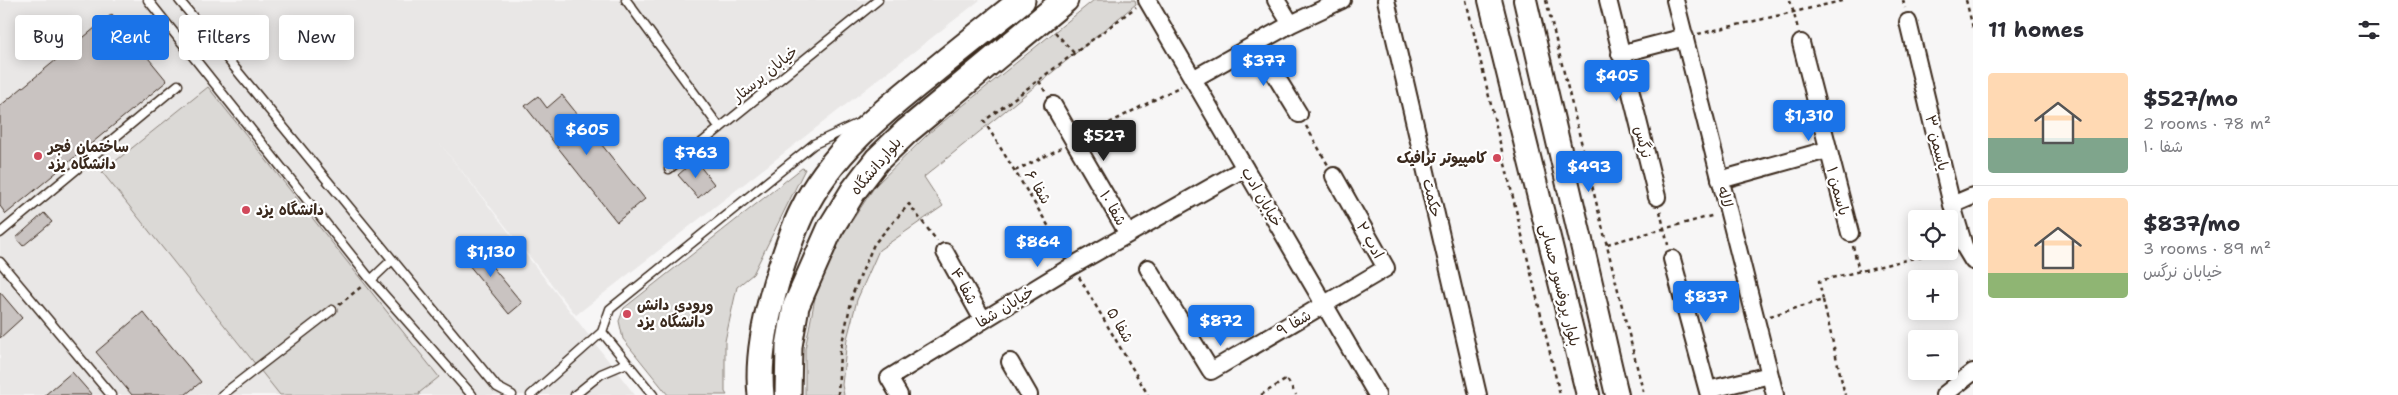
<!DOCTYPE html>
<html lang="en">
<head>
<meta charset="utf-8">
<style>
  :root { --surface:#fff; --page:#f7f7f7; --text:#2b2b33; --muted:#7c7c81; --line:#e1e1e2; --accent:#1a73e8 }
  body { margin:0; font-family:"Shantell Sans","Playpen Sans Arabic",sans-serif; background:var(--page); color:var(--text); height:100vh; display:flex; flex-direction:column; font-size:19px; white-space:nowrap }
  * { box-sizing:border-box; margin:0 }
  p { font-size:16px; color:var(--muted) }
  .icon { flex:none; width:28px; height:28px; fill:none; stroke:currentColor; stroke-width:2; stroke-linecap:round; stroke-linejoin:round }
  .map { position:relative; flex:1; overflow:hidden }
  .side { display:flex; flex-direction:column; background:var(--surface); width:425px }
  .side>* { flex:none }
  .guide { position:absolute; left:15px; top:15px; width:475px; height:45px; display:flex; gap:10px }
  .tools { position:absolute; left:1908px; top:210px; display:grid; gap:10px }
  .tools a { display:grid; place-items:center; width:50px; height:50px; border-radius:5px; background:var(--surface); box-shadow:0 2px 12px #0003; font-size:25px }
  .price { position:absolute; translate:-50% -42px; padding:0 11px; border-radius:5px; background:var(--accent); color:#fff; font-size:16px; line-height:32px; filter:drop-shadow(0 1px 2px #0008) }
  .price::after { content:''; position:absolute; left:50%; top:30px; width:15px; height:11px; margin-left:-8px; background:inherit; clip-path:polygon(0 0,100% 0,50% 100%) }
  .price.current { background:#222; color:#fff }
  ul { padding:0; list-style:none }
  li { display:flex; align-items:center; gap:15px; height:125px; padding:0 15px }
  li+li { border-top:1px solid var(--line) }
  li span { display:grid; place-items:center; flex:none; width:140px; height:100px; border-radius:5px; color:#555 }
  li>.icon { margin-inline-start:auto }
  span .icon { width:60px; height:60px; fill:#fffc; stroke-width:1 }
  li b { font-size:21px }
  h2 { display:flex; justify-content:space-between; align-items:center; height:60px; padding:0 15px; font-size:21px }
  .chip { padding:0 18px; border-radius:5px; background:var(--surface); box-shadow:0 2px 12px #0003; font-size:18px; line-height:45px }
  .chip.current { background:var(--accent); color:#fff }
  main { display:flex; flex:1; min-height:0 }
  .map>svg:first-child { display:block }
  .built { fill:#e9e7e6 }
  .green { fill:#dbd9d6; stroke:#8b827a }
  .building { fill:#c9c3c1; stroke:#3b2a1e }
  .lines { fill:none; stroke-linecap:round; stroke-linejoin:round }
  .service-casing { stroke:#3b2a1e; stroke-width:11 }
  .minor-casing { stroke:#3b2a1e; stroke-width:20 }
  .secondary-casing { stroke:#3b2a1e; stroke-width:26 }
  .primary-casing { stroke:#3b2a1e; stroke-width:29 }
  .path { stroke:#3b2a1e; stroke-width:2.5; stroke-dasharray:4 4; stroke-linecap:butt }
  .service { stroke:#fff; stroke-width:8 }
  .minor { stroke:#fff; stroke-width:16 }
  .secondary { stroke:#fff; stroke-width:22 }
  .primary { stroke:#fff; stroke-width:25 }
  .poi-dot { fill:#d1495b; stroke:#fff; stroke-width:2 }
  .labels { text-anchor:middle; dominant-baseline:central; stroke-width:4.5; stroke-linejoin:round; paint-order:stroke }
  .street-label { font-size:15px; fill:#3b2a1e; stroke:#fff }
  .poi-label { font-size:15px; font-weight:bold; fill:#3b2a1e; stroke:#fff; text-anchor:start }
</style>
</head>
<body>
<main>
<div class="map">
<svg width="1973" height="395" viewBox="0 0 1973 395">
  <rect width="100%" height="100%" fill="#f7f6f6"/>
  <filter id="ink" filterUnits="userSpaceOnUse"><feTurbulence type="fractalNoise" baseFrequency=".02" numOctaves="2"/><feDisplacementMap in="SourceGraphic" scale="10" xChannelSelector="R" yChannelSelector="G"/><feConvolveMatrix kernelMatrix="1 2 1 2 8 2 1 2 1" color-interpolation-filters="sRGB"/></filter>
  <g filter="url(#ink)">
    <path class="built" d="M 0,0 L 980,0 L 576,315 L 438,141 L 635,395 L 0,395 Z"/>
    <path class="green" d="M 1094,0 L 1135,0 L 1136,4 L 924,177 L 943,206 L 879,250 L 857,300 L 847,339 L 842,385 L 844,395 L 805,395 L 805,349 L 815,298 L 836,245 L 875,186 L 929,133 Z
      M 208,87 L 439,377 L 419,393 L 420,395 L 280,395 L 102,172 Z
      M 802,168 L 805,169 L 753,274 L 737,287 L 725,341 L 725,392 L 727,395 L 668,395 L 623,339 L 619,321 L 624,308 Z"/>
    <path class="building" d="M 112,14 L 167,81 L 6,214 L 0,206 L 0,106 Z
      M 562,95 L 645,199 L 617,222 L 525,106 L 538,96 L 547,108 Z
      M 695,160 L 714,184 L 698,198 L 678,175 Z
      M 44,213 L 52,222 L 23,246 L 16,238 Z
      M 472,242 L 522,303 L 509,314 L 459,253 Z
      M 0,292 L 22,318 L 0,338 Z
      M 143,312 L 201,382 L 185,395 L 132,395 L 96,352 Z
      M 72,372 L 92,395 L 45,395 Z"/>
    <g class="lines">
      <defs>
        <path id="service" d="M 148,0 L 371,280 L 472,395
          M 179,0 L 497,387 L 512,395
          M 626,0 L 720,128
          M 669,169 L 878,0
          M 0,233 L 178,85
          M 0,262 L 111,395
          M 371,280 L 392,260
          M 222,395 L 332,310
          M 531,395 L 602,332
          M 575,395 L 601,374 L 627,363
          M 653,395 L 602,332 L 610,309 L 814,144 L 857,124"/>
        <path id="minor" d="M 1147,0 L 1377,395
          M 1276,0 L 1291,24
          M 1386,0 L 1478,395
          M 1608,0 L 1657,197
          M 1675,0 L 1775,395
          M 1908,22 L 1952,205 L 1964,246 L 1973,261
          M 1801,43 L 1850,233
          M 1256,44 L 1299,114
          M 1620,54 L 1685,37
          M 1193,79 L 1291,24 L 1342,0
          M 1053,105 L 1128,234
          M 1720,180 L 1827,150
          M 1952,205 L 1973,196
          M 945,252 L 983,320
          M 1672,259 L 1709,395
          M 1148,268 L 1211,371 L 1386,268 L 1334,176
          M 1010,362 L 1029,395
          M 1708,390 L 1770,375
          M 899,395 L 889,378 L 1072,266 L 1245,168
          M 1944,395 L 1973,372"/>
        <path id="secondary" d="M 1490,0 L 1588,395
          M 1525,0 L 1617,395"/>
        <path id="primary" d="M 761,395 C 757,358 766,318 776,283 C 784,259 791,234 802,212 C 830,154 881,113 930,74 C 960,49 991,25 1022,0
          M 788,395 L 789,346 L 796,306 L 830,229 L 854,190 L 877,160 L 907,131 L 1065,0"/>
      </defs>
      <use href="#service" class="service-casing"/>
      <use href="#minor" class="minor-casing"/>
      <use href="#secondary" class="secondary-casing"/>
      <use href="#primary" class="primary-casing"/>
      <path class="path" d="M 1466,0 L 1560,395
        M 1546,0 L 1644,395
        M 1790,0 L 1798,29
        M 1903,0 L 1905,8
        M 1966,0 L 1973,28
        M 1055,32 L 1074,53
        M 1698,34 L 1846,0
        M 1039,81 L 1046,93
        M 1306,126 L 1328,165
        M 1088,134 L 1181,86
        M 1015,171 L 1061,148
        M 1660,211 L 1668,245
        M 1607,244 L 1715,215
        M 1853,246 L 1859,271
        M 1065,253 L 984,121 L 1136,7
        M 1079,277 L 1148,395
        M 1823,300 L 1845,395
        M 339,305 L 362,286
        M 1770,316 L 1823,300 L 1819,281 L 1943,251
        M 838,395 L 840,352 L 853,293 L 874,244 L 909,204 L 937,241
        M 1261,395 L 1287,379 L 1296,395"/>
      <use href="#service" class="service"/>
      <use href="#minor" class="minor"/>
      <use href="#secondary" class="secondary"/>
      <use href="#primary" class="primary"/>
    </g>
  </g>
  <g class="poi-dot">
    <circle cx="38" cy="156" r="5"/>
    <circle cx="1497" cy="158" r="5"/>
    <circle cx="246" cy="210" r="5"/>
    <circle cx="627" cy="314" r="5"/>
  </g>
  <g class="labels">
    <g class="street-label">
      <text transform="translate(765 74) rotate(-39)">خیابان پرستار</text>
      <text transform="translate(1643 142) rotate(76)">نرگس</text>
      <text transform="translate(1937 143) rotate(76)">یاسمن ۳</text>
      <text transform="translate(876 166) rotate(-50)">بلواردانشگاه</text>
      <text transform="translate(1038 187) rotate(59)">شفا ۶</text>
      <text transform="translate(1838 191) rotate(75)">یاسمن ۱</text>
      <text transform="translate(1262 197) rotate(60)">خیابان ادب</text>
      <text transform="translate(1725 197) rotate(75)">لاله</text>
      <text transform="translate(1432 198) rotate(77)">حکمت</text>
      <text transform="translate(1113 208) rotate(60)">شفا ۱۰</text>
      <text transform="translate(1370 240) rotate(61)">ادب ۲</text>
      <text transform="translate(1560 285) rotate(76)">بلوار پروفسور حسابی</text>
      <text transform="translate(964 286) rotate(61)">شفا ۴</text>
      <text transform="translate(1005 307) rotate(-32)">خیابان شفا</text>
      <text transform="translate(1294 323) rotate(-30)">شفا ۹</text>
      <text transform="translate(1120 325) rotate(60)">شفا ۵</text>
    </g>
    <g class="poi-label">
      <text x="48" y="147">ساختمان فجر<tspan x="48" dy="17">دانشگاه یزد</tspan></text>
      <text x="1487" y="158" text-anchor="end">کامپیوتر ترافیک</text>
      <text x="256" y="210">دانشگاه یزد</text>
      <text x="637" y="305">ورودی دانش<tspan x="637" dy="17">دانشگاه یزد</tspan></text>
    </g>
  </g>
</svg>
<div class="tools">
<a><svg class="icon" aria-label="locate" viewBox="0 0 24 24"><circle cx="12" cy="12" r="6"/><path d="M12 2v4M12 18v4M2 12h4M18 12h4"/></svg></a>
<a>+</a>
<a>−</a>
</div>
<b class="price" style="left:1264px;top:87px">$377</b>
<b class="price" style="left:1617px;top:102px">$405</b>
<b class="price" style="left:1809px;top:142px">$1,310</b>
<b class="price" style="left:587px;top:156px">$605</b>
<b class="price current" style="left:1104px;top:162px">$527</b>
<b class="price" style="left:696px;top:179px">$763</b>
<b class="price" style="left:1589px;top:193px">$493</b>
<b class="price" style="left:1038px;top:268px">$864</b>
<b class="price" style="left:491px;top:278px">$1,130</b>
<b class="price" style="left:1706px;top:323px">$837</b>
<b class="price" style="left:1221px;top:347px">$872</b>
<div class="guide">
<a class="chip">Buy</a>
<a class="chip current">Rent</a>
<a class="chip">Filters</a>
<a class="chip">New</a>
</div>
</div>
<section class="side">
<h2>11 homes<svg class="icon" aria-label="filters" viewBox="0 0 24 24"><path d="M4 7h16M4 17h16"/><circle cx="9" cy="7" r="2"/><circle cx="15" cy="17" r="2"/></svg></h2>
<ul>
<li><span style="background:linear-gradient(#ffd9b3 65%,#7fa58c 0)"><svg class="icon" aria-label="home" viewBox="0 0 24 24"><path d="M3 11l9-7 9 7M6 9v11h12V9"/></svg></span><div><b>$527/mo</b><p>2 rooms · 78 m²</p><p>شفا ۱۰</p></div></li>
<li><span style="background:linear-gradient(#ffd9b3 75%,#8fb573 0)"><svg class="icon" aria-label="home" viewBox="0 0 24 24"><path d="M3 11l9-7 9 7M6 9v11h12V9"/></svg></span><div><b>$837/mo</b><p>3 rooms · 89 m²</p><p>خیابان نرگس</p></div></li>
</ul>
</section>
</main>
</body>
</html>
